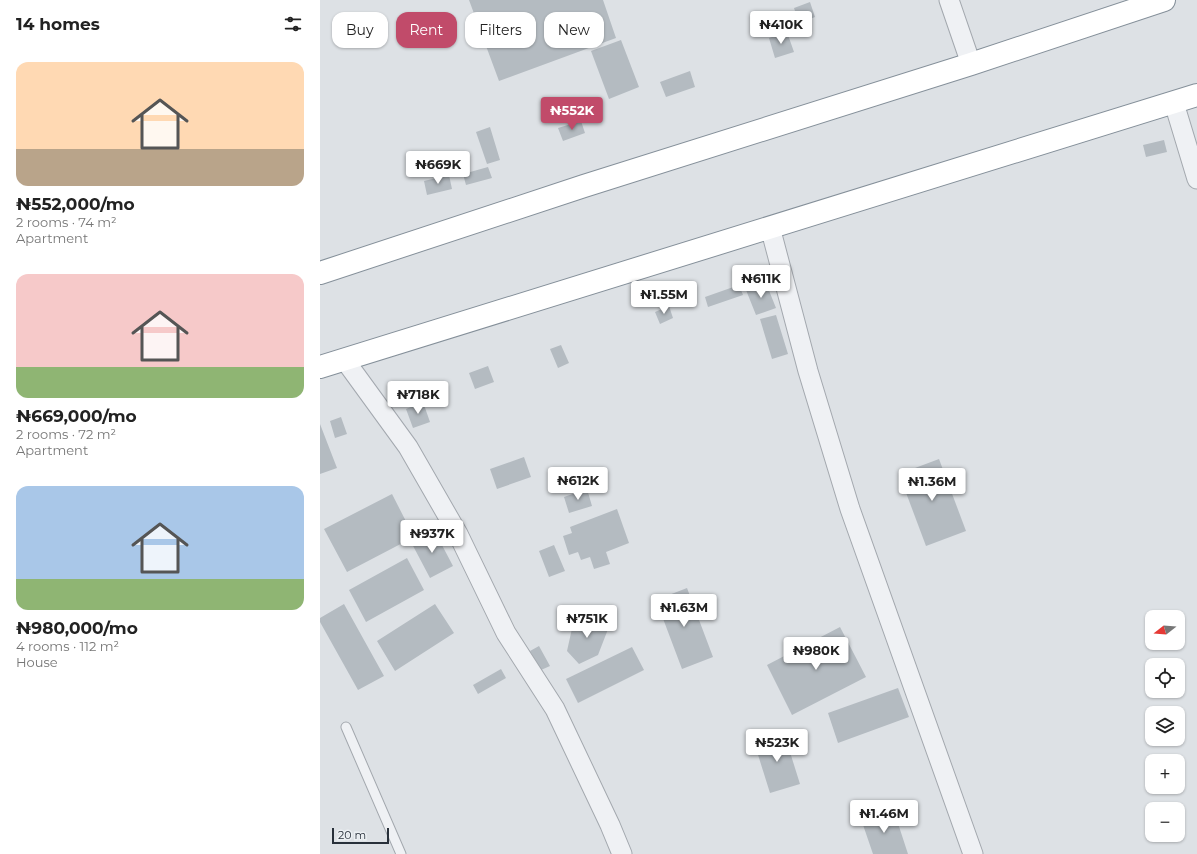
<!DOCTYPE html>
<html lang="en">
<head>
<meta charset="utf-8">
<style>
  :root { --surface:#fff; --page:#f2f2f2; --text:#222; --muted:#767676; --accent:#c14b6a }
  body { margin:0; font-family:Montserrat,sans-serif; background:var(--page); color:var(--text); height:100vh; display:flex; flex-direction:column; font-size:15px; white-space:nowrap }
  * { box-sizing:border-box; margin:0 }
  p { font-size:13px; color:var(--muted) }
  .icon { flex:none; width:22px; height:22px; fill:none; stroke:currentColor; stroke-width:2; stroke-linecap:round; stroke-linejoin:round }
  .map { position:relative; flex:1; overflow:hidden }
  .panel { display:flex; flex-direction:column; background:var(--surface); width:320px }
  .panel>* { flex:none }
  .top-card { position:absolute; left:12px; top:12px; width:380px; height:36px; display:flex; gap:8px }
  .needle { width:26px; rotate:253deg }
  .buttons { position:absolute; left:825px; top:610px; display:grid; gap:8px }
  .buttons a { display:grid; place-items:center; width:40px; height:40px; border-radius:8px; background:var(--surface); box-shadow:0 1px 3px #0004; font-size:20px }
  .scale { position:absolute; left:12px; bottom:10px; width:57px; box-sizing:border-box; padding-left:4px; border:2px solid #28303a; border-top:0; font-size:11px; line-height:14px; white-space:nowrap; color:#28303a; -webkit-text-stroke:3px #ecf0f3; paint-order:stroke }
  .price { position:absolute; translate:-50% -34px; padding:0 9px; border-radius:4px; background:#fff; color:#222; font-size:13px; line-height:26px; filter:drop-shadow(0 1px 2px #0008) }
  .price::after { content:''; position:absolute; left:50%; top:24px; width:12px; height:9px; margin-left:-6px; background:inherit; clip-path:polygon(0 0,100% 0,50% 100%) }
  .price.on { background:var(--accent); color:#fff }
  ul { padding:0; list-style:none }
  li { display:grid; align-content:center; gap:8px; height:212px; padding:0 16px }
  li span { display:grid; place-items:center; height:124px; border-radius:12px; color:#555 }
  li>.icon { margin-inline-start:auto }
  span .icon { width:72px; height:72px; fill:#fffc; stroke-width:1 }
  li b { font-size:17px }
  h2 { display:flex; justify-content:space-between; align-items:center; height:48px; padding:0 16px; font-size:17px }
  .chip { padding:0 14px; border-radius:12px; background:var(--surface); box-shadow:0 1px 3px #0004; font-size:14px; line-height:36px }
  .chip.on { background:var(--accent); color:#fff }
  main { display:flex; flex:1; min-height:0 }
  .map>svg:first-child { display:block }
  .building { fill:#b4bbc1 }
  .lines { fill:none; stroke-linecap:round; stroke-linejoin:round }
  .service-casing { stroke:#a3a8ae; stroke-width:11 }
  .minor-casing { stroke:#a3a8ae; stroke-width:21 }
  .trunk-casing { stroke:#85909a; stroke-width:24 }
  .service { stroke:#eff1f4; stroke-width:9 }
  .minor { stroke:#eff1f4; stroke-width:19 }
  .trunk { stroke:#fff; stroke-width:22 }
</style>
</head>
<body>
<main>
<section class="panel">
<h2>14 homes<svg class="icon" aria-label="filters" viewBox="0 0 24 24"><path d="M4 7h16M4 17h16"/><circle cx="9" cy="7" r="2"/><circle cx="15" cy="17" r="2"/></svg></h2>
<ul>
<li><span style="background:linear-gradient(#ffd9b3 70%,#b9a48a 0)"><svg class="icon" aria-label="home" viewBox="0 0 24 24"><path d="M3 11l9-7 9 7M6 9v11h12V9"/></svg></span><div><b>₦552,000/mo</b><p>2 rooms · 74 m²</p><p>Apartment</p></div></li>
<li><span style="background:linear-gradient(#f6c9c9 75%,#8fb573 0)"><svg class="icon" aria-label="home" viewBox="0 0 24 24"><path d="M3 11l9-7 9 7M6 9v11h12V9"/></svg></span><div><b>₦669,000/mo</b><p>2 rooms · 72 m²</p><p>Apartment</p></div></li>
<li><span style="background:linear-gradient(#a9c7e8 75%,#8fb573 0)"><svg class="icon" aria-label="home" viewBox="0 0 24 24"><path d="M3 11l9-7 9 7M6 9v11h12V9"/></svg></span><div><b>₦980,000/mo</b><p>4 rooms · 112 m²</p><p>House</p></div></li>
</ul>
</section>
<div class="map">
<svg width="877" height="854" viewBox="0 0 877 854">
  <rect width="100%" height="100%" fill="#dde1e5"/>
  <path class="building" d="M 149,0 L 283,0 L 296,38 L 179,81 Z
    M 490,2 L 495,17 L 479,23 L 474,8 Z
    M 467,32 L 474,52 L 455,58 L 449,38 Z
    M 301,40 L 319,87 L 289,99 L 271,51 Z
    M 370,71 L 375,87 L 346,97 L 340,82 Z
    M 261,121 L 265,133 L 243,141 L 238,128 Z
    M 170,127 L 180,160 L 167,164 L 156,132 Z
    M 844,140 L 847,152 L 826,157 L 823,145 Z
    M 168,167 L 172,178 L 146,185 L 143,174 Z
    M 129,175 L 132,189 L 107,195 L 104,181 Z
    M 446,283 L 456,308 L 436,315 L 426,290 Z
    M 419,285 L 423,295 L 388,307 L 385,297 Z
    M 349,306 L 353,318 L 340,324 L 335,312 Z
    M 456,315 L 468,354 L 452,359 L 440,319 Z
    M 241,345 L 249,363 L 238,368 L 230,349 Z
    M 168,366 L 174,382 L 155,389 L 149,373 Z
    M 103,402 L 110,422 L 93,428 L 86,409 Z
    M 21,417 L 27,434 L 15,438 L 10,421 Z
    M 0,424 L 17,468 L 0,474 Z
    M 204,457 L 211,477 L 177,489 L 170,469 Z
    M 619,459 L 646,531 L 606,546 L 579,474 Z
    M 267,489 L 272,506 L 249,513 L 244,497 Z
    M 72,494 L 94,537 L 27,572 L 4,529 Z
    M 297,509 L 309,543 L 286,552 L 290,564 L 274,569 L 270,557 L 261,560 L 258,552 L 249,555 L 243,536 L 252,533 L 250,527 Z
    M 114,530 L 133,566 L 110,578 L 91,542 Z
    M 234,545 L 245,571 L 229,577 L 219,551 Z
    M 87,558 L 104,590 L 46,622 L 29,590 Z
    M 367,588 L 393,657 L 362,669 L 336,600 Z
    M 24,604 L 64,676 L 38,690 L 0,622 L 0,618 Z
    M 115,604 L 134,633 L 75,671 L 57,641 Z
    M 268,614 L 290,624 L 278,655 L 259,664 L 247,651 L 253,624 L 260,627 Z
    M 520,627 L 546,677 L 472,715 L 447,665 Z
    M 219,646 L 230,666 L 221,670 L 210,651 Z
    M 312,647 L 324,670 L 258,703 L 246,679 Z
    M 181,669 L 186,678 L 158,694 L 153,685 Z
    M 578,688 L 589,717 L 518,743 L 508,713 Z
    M 464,733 L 480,784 L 450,793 L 434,742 Z
    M 573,808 L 588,854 L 553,854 L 541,819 Z"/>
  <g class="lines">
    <defs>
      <path id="service" d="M 26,727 L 81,854"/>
      <path id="minor" d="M 629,0 L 651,64
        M 854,103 L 877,179
        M 450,227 L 488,371 L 530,509 L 653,854
        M 24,359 L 88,447 L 138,534 L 186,633 L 235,709 L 290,825 L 302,854"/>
      <path id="trunk" d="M 0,273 L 264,186 L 651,64 L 844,0
        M 0,367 L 877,95"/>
    </defs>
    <use href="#service" class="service-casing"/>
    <use href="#minor" class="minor-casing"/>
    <use href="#trunk" class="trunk-casing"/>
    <use href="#service" class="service"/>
    <use href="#minor" class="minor"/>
    <use href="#trunk" class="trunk"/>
  </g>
</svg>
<div class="buttons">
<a><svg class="needle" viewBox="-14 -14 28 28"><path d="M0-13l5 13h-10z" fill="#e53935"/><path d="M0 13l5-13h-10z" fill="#767676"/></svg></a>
<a><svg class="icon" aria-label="locate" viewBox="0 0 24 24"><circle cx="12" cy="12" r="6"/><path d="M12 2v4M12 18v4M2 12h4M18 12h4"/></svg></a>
<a><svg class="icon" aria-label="layers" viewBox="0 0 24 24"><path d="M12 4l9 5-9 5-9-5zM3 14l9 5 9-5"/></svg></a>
<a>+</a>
<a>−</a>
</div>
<div class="scale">20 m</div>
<b class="price" style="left:461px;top:45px">₦410K</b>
<b class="price on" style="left:252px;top:131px">₦552K</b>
<b class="price" style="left:118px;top:185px">₦669K</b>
<b class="price" style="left:441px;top:299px">₦611K</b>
<b class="price" style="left:344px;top:315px">₦1.55M</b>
<b class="price" style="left:98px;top:415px">₦718K</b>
<b class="price" style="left:258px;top:501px">₦612K</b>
<b class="price" style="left:612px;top:502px">₦1.36M</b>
<b class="price" style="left:112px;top:554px">₦937K</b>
<b class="price" style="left:364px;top:628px">₦1.63M</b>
<b class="price" style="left:267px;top:639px">₦751K</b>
<b class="price" style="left:496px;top:671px">₦980K</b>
<b class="price" style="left:457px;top:763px">₦523K</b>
<b class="price" style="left:564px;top:834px">₦1.46M</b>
<div class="top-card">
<a class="chip">Buy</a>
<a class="chip on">Rent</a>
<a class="chip">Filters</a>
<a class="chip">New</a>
</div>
</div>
</main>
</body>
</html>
